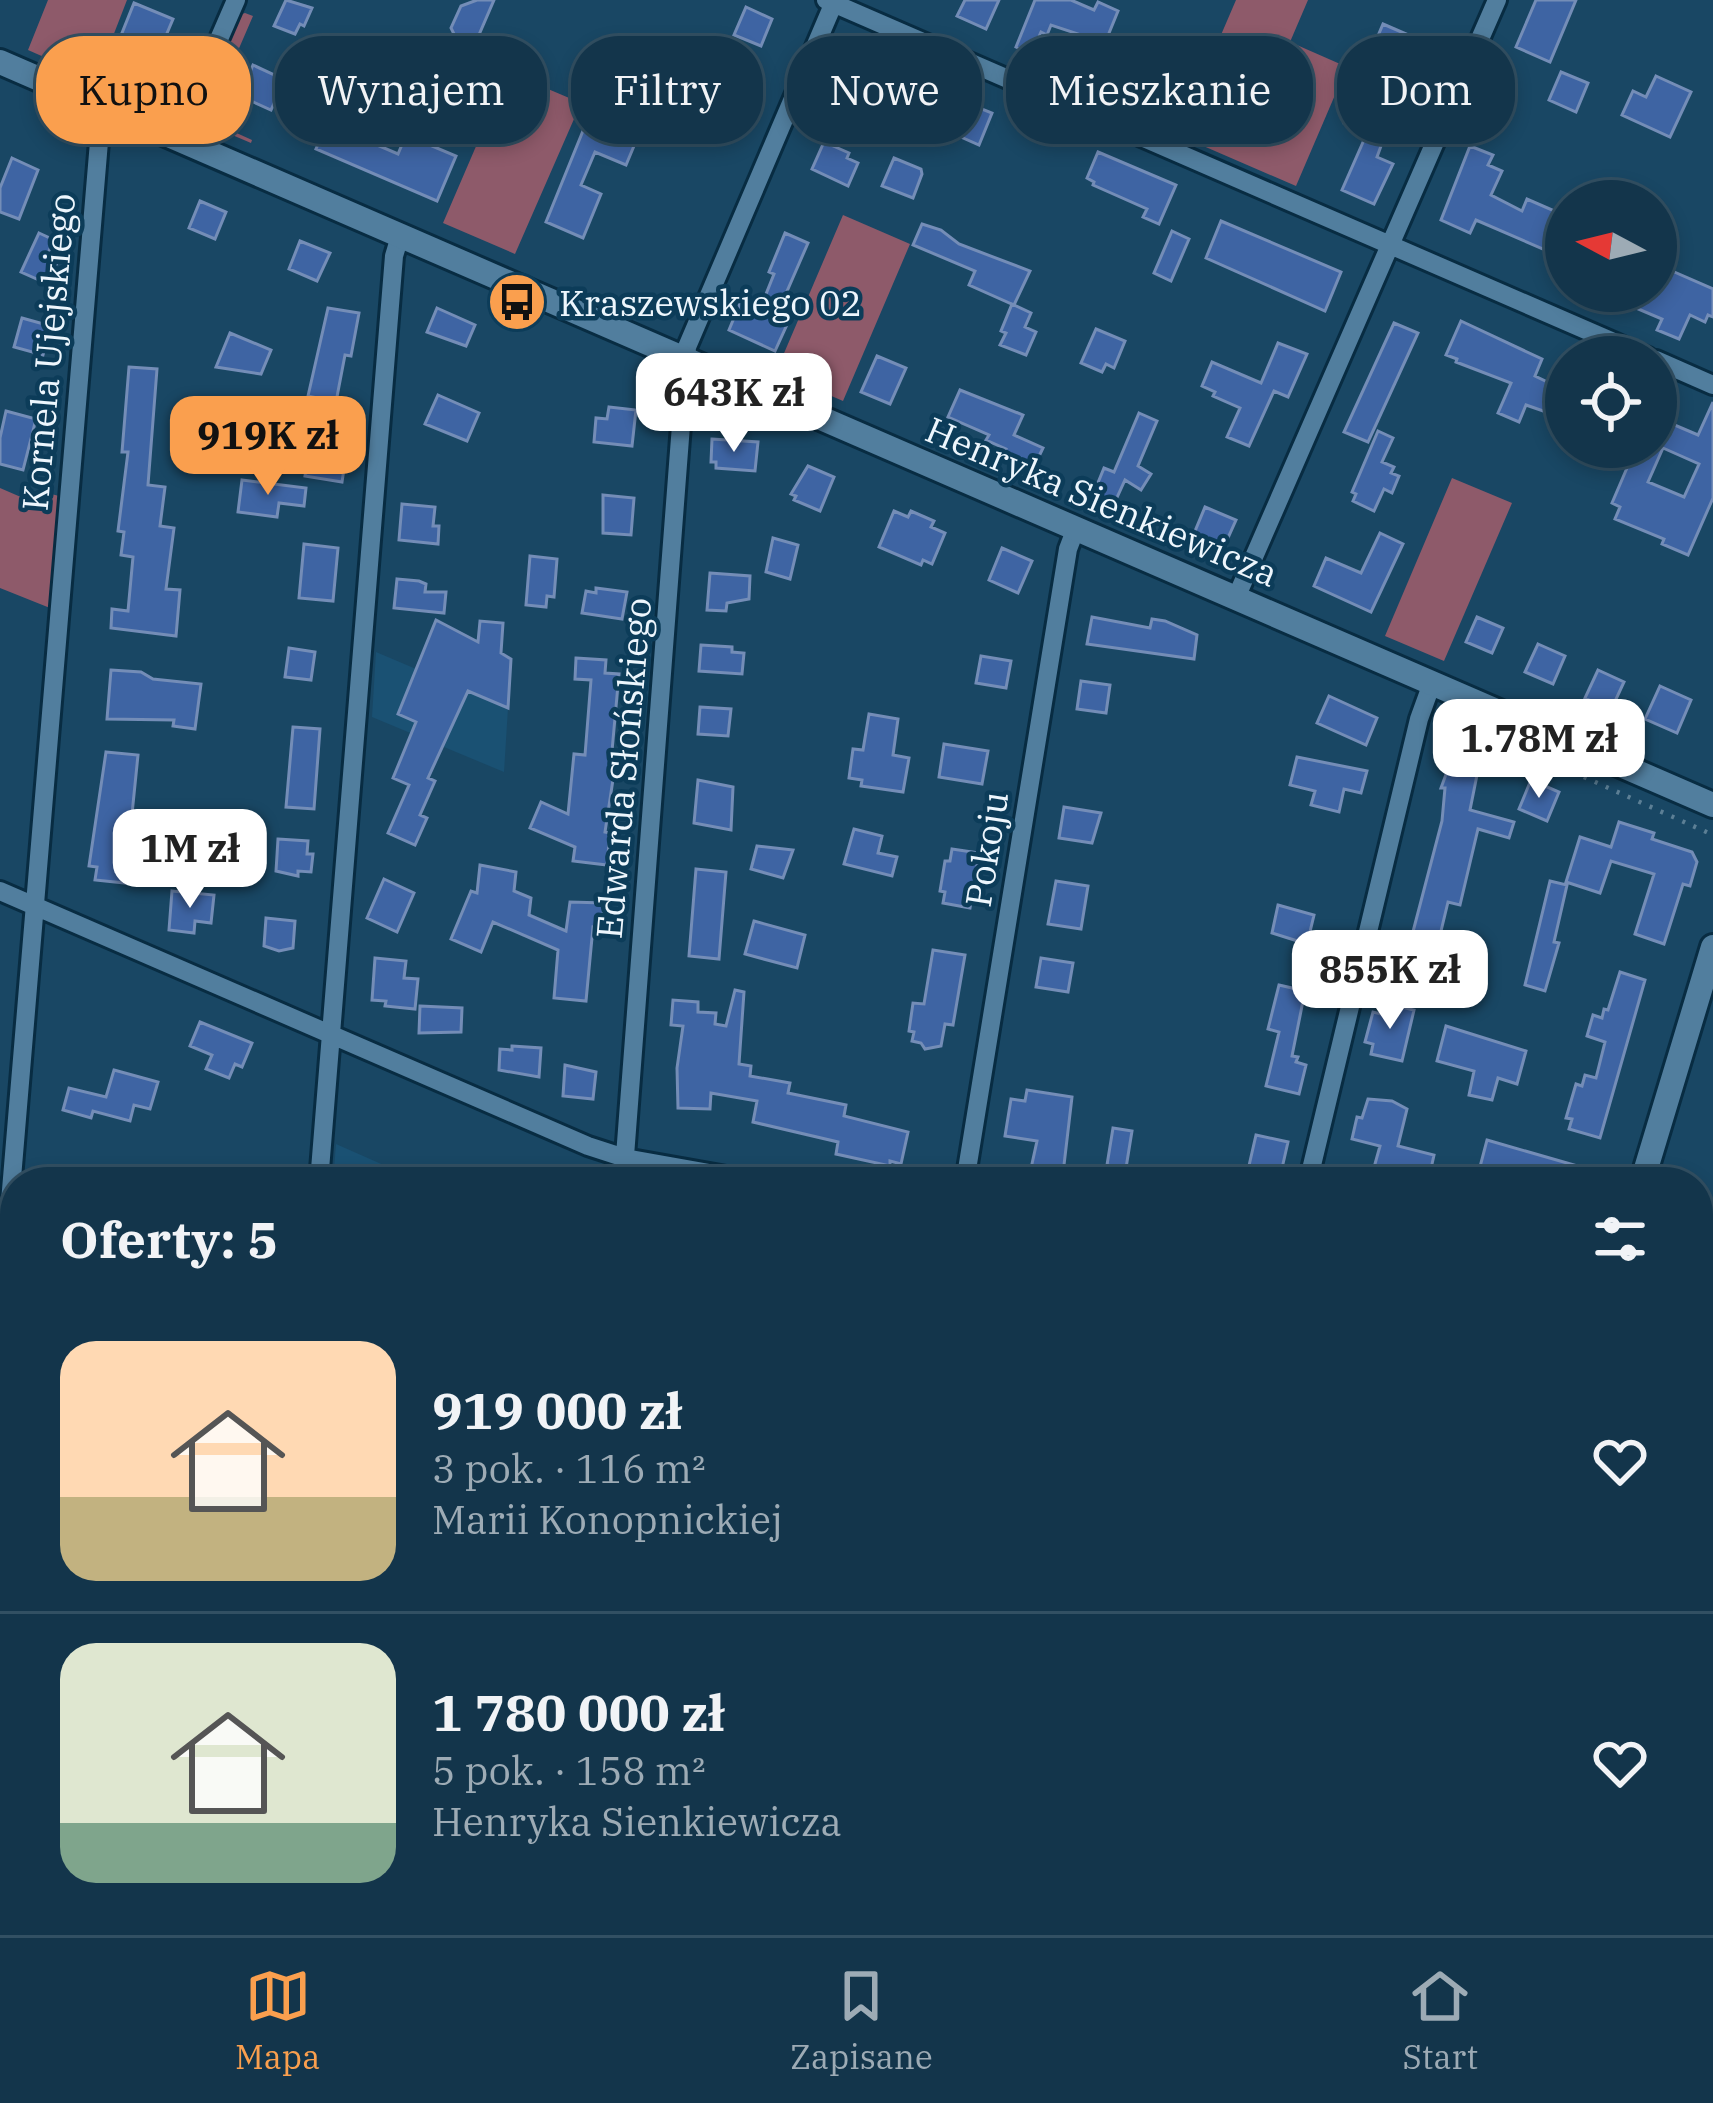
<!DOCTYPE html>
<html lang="pl">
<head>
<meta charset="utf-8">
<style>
  :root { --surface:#13354b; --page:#1c3d52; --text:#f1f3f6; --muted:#9dabb5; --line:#325063; --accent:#fa9f4e }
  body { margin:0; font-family:"IBM Plex Serif",serif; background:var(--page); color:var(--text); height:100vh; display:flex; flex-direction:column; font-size:45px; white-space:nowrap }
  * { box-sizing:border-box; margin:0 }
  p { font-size:39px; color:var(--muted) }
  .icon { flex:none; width:66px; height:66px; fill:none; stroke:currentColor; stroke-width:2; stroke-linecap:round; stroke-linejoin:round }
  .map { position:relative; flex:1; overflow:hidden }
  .sheet { position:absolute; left:0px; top:1167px; width:1713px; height:768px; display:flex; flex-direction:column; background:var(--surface); border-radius:48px 48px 0 0; box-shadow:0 6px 18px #0003,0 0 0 3px var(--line) }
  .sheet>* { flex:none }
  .guide { position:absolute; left:36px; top:36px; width:1641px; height:108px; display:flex; gap:24px }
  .needle { width:78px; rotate:277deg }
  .controls { position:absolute; left:1545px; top:180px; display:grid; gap:24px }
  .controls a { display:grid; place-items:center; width:132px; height:132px; border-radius:50%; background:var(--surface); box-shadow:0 6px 18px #0003,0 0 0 3px var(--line); font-size:60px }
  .price { position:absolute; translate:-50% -102px; padding:0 27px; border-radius:24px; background:#fff; color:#222; font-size:39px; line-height:78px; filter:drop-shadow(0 3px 6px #0008) }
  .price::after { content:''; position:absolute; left:50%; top:72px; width:36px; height:27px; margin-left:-18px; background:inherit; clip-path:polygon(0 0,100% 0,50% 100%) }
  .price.active { background:var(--accent); color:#111 }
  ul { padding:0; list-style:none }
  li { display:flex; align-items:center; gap:36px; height:300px; padding:0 60px }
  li+li { border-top:3px solid var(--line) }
  li span { display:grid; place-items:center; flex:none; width:336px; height:240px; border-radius:36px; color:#555 }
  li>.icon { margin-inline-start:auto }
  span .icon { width:144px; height:144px; fill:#fffc; stroke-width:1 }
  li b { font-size:51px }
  h2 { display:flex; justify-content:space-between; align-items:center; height:144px; padding:0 60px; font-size:51px }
  .pill { padding:0 42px; border-radius:48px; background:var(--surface); box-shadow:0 6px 18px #0003,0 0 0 3px var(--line); font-size:42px; line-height:108px }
  .pill.active { background:var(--accent); color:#111 }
  .tab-bar { display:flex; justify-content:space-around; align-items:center; height:168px; border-top:3px solid var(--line); background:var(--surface); font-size:33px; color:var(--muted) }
  .tab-bar a { display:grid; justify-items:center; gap:6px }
  .tab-bar .active { color:var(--accent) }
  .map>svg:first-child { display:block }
  .built { fill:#1a5173 }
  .green { fill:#8e5a6a }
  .building { fill:#3e64a3; stroke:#748db7; stroke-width:3; fill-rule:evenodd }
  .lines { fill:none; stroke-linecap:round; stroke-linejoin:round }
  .service-casing { stroke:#082c42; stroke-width:15 }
  .minor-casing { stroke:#082c42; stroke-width:24 }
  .tertiary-casing { stroke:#082c42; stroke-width:30 }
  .path { stroke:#5c7f95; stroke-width:4.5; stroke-dasharray:3 9; stroke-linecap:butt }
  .service { stroke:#517e9e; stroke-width:9 }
  .minor { stroke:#517e9e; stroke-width:18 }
  .tertiary { stroke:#517e9e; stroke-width:24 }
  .labels { text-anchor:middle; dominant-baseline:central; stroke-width:9; stroke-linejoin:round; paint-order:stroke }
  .poi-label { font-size:36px; fill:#edf6fd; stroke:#0c3c59; text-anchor:start }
  .street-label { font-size:36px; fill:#edf6fd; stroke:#0c3c59 }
</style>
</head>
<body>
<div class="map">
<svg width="1713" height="1935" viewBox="0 0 1713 1935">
  <rect width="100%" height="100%" fill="#194764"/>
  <path class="built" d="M 376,652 L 508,708 L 504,772 L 372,717 Z
    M 336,1144 L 422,1182 L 333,1182 Z"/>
  <path class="green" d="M 48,0 L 127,0 L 96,80 L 28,50 Z
    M 1236,0 L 1308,0 L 1290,42 L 1347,67 L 1296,186 L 1178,135 Z
    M 245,13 L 253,16 L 208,120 L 252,140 L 251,143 L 204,123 L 207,107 L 201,103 L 239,15 Z
    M 508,72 L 581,103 L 515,254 L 443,223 Z
    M 843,215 L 910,244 L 843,401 L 776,372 Z
    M 1452,478 L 1512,503 L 1444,661 L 1385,636 Z
    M 0,488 L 37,504 L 40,491 L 59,496 L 50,608 L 0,588 Z"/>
  <path class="building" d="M 286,0 L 312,8 L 304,26 L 300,24 L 295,34 L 274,26 Z
    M 477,0 L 494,0 L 475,44 L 454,34 L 451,28 L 461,6 Z
    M 965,0 L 999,0 L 986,29 L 957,16 Z
    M 1035,0 L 1071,0 L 1094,10 L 1098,2 L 1118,11 L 1105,43 L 1051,25 L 1047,35 L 1041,32 L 1031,54 L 1016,47 Z
    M 1536,0 L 1576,0 L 1550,62 L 1516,47 Z
    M 134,3 L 173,19 L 162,45 L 141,36 L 135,50 L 118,43 Z
    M 746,7 L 772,19 L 761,46 L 734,35 Z
    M 1383,24 L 1427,43 L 1407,79 L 1367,62 Z
    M 630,48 L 651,58 L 649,63 L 658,67 L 644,103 L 598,82 L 609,58 L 614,60 L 619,50 L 627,53 Z
    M 855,55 L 890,70 L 876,100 L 848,88 L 853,76 L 847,73 Z
    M 253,65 L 285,80 L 271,110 L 240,96 Z
    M 1561,72 L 1588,83 L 1576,112 L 1549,100 Z
    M 1656,76 L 1691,92 L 1670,137 L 1622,115 L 1633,91 L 1646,97 Z
    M 710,80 L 741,94 L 725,136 L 709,129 L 703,141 L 687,134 Z
    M 937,91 L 992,113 L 979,145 L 925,121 Z
    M 1349,97 L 1393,113 L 1377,157 L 1393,164 L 1374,204 L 1342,190 L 1367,133 L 1344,123 Z
    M 330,118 L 352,127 L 349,133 L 398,154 L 406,135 L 456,156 L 437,201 L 316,149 Z
    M 587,121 L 636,141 L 626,165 L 595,152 L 581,185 L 601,194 L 583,238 L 546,222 Z
    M 824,142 L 849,153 L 847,158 L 858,163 L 848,186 L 812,169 Z
    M 1470,146 L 1493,155 L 1488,165 L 1502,171 L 1491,195 L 1522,211 L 1527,199 L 1566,216 L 1566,259 L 1476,220 L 1470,233 L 1441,220 Z
    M 1098,152 L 1176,185 L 1159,224 L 1143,217 L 1147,209 L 1093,185 L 1094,182 L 1087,178 Z
    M 12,158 L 38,170 L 19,219 L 0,212 L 0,188 Z
    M 894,158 L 921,169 L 922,174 L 913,198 L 882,186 Z
    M 200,201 L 226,212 L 215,239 L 189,228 Z
    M 1221,221 L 1341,272 L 1325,311 L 1206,258 Z
    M 922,224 L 941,230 L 959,244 L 1030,271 L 1014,305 L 969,285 L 975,271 L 913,245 Z
    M 1172,231 L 1189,239 L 1171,281 L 1154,273 Z
    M 39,233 L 54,240 L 47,255 L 58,260 L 48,284 L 21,272 Z
    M 785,233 L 808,243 L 778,312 L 790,318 L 775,351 L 729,330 L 741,301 L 760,309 L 774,274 L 769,272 Z
    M 300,241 L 330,253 L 317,281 L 289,269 Z
    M 1656,264 L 1713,289 L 1713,317 L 1708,315 L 1705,322 L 1690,315 L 1679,339 L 1657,330 L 1662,319 L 1596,291 L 1656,291 Z
    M 1012,304 L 1031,313 L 1025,327 L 1036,332 L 1026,355 L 1000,345 L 1006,333 L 1001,331 Z
    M 328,308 L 359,313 L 351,356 L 345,355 L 336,402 L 308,396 Z
    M 437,308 L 475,325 L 466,346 L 427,332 Z
    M 22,318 L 51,326 L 43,355 L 14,347 Z
    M 1461,321 L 1542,359 L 1535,376 L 1566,391 L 1566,419 L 1526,405 L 1519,422 L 1498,413 L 1511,383 L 1456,362 L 1457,359 L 1446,355 Z
    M 1394,323 L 1418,333 L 1368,442 L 1344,432 Z
    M 1096,329 L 1125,341 L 1114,368 L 1106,364 L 1102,372 L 1081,363 Z
    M 230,333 L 271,350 L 261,374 L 216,367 Z
    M 1278,343 L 1307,354 L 1288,397 L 1274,391 L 1249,446 L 1227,437 L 1240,408 L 1213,396 L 1215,392 L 1202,386 L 1212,362 L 1261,383 Z
    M 877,356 L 906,368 L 890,404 L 861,392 Z
    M 129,367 L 157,369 L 148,485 L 165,487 L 160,526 L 174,528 L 166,589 L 180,590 L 176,636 L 111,628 L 112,609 L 128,611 L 133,557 L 121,555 L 124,532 L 118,531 L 128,452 L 122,452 Z
    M 960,390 L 1023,415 L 1014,435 L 1043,448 L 1033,469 L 1003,456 L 1006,449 L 986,440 L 989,435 L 948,417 Z
    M 438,395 L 479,413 L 467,441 L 425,424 Z
    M 1713,402 L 1713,498 L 1688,555 L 1662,544 L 1664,539 L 1615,519 L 1620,507 L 1612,503 L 1636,447 L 1660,447 L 1656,446 L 1656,417 L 1698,435 ZM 1663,448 L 1699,464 L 1684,497 L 1648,482 Z
    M 609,407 L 636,410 L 632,446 L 594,442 L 596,418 L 607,419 Z
    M 6,411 L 36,419 L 23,470 L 0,464 L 0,438 Z
    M 1139,413 L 1157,421 L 1138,466 L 1151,474 L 1141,490 L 1125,480 L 1114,504 L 1093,495 L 1104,468 L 1114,472 Z
    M 1378,431 L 1393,438 L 1382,462 L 1394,467 L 1391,473 L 1399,476 L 1392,493 L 1384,489 L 1374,511 L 1353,501 L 1356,494 L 1352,492 Z
    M 712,439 L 758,442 L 755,471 L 716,468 L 716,462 L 711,462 Z
    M 314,451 L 346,456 L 342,482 L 305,476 L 308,458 L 313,459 Z
    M 808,466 L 834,477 L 820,511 L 794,500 L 796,496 L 791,494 Z
    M 242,480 L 306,488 L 304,506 L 279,503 L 277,517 L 238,512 Z
    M 603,495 L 634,498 L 631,535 L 603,533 Z
    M 402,504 L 435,507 L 433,526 L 439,526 L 438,544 L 399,540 Z
    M 1205,507 L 1236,520 L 1223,549 L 1193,536 Z
    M 894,511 L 908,517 L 911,511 L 934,521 L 931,527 L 945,533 L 932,564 L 923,560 L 921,565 L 879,547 Z
    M 1380,533 L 1403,544 L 1371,612 L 1314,586 L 1326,558 L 1361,573 Z
    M 773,538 L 798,545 L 790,579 L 766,572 Z
    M 304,544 L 338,548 L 333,601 L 299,598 Z
    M 1002,548 L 1032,561 L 1018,593 L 989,580 Z
    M 530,556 L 557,559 L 554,597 L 547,596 L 546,607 L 526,605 Z
    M 710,573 L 750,576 L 749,599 L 727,603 L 726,611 L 707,610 Z
    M 397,579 L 419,581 L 426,584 L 425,592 L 446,592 L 444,613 L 394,608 Z
    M 596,588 L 627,592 L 622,619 L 582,613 L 586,591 L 596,593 Z
    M 1092,617 L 1150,628 L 1152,619 L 1165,621 L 1197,635 L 1194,659 L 1087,644 Z
    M 1477,617 L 1503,628 L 1492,653 L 1466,642 Z
    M 436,620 L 478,642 L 480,621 L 503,623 L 501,653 L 511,659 L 508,708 L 468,691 L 428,778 L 435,781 L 420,815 L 427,818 L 415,845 L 388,833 L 409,785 L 393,778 L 416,722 L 398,714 Z
    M 1538,644 L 1565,656 L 1553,684 L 1525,672 Z
    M 701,645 L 732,647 L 732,652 L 744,653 L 742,674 L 699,671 Z
    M 289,648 L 315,652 L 311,680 L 285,677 Z
    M 981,656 L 1011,661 L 1006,688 L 976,683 Z
    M 576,658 L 606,660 L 605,673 L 619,674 L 610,773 L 614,773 L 605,832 L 610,833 L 607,865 L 573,861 L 575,847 L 530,828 L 541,802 L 568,814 L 574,754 L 585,755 L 591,680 L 575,679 Z
    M 111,670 L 141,672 L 153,679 L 201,684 L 195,729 L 173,726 L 174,720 L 107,719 Z
    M 1598,670 L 1624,682 L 1611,710 L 1585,698 Z
    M 1081,681 L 1110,685 L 1106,713 L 1077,709 Z
    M 1660,686 L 1691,700 L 1677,733 L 1645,719 Z
    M 1329,696 L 1377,718 L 1366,745 L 1317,723 Z
    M 700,707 L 731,709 L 728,736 L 698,734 Z
    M 869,714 L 898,719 L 893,755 L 909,758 L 903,792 L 861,786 L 862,780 L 849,778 L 853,749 L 863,750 Z
    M 293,727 L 320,729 L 314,809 L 286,807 Z
    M 944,744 L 988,751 L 982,784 L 939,777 Z
    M 106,752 L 138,755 L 125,883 L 95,880 L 97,867 L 89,866 Z
    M 1297,757 L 1367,771 L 1361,793 L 1344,789 L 1339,812 L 1311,805 L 1315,791 L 1290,785 Z
    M 1452,758 L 1479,765 L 1470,810 L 1514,822 L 1509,838 L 1478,829 L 1460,905 L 1448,902 L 1435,956 L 1440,957 L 1436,974 L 1404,966 L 1442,821 L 1445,788 L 1441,788 Z
    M 698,780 L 733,787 L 731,830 L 694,823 Z
    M 1531,780 L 1559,792 L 1547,821 L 1519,809 Z
    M 1064,807 L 1101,813 L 1092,843 L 1059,838 Z
    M 1619,822 L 1654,833 L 1652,839 L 1692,852 L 1697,862 L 1690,886 L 1683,884 L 1664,944 L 1635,934 L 1654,874 L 1611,861 L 1600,893 L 1566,882 L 1580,837 L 1611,847 Z
    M 854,829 L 882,836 L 878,853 L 897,857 L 892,876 L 844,864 Z
    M 278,839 L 308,841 L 307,854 L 313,854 L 311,872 L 298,871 L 298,876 L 276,871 Z
    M 757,846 L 793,850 L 783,878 L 751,869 Z
    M 952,849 L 979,853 L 970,908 L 943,903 L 945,892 L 940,891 L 945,861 L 950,861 Z
    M 480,865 L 516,872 L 514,891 L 531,898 L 529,915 L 566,931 L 570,902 L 604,903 L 602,928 L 593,927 L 586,1001 L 554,998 L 558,950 L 493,922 L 481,952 L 451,939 L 471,891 L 477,893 Z
    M 696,869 L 726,872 L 719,959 L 689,956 Z
    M 384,879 L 414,893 L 397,932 L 367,918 Z
    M 1056,881 L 1088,886 L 1081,929 L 1048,924 Z
    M 1550,881 L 1567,885 L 1554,942 L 1559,943 L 1545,991 L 1525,985 Z
    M 172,891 L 214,895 L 211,923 L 195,921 L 194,933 L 169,930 Z
    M 1278,905 L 1314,915 L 1307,944 L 1272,933 Z
    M 266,918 L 295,921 L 293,948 L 279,951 L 264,946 Z
    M 754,921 L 805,935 L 797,968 L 745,954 Z
    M 933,950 L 965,955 L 953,1025 L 945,1024 L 941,1046 L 925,1049 L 921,1043 L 912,1041 L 914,1032 L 909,1031 L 913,1003 L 924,1004 Z
    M 375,958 L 406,961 L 404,978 L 418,979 L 415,1009 L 385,1006 L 386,1001 L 372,1000 Z
    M 1041,958 L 1073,963 L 1068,992 L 1036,987 Z
    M 1620,972 L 1645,980 L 1600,1138 L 1569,1129 L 1572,1119 L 1566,1118 L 1576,1084 L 1582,1086 L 1585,1075 L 1596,1078 L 1605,1042 L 1587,1036 L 1593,1015 L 1602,1018 L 1604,1009 L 1608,1010 Z
    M 1279,985 L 1305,991 L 1292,1056 L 1298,1057 L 1296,1062 L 1306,1065 L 1299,1094 L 1266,1086 L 1279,1032 L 1268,1029 Z
    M 735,990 L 744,992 L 739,1064 L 751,1066 L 750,1076 L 790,1083 L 788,1093 L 846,1105 L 844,1116 L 908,1132 L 901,1164 L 890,1161 L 890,1166 L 836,1154 L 838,1142 L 753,1122 L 757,1101 L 711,1093 L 710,1109 L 678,1108 L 677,1068 L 683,1026 L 671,1025 L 673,1000 L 698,1002 L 698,1012 L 716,1013 L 715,1024 L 726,1026 Z
    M 1384,1003 L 1414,1010 L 1402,1061 L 1371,1054 L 1373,1044 L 1365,1042 L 1373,1012 L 1381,1014 Z
    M 420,1006 L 462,1008 L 461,1032 L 419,1033 Z
    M 200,1022 L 252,1043 L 242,1067 L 235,1064 L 229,1078 L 206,1069 L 212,1055 L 190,1046 Z
    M 1446,1026 L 1526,1051 L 1517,1084 L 1498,1078 L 1492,1100 L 1469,1095 L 1474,1071 L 1437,1061 Z
    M 512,1046 L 541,1048 L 539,1077 L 499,1070 L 500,1049 L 512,1050 Z
    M 565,1065 L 596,1072 L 593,1099 L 563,1096 Z
    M 114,1070 L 158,1082 L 150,1109 L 134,1105 L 130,1121 L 93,1111 L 91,1118 L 63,1110 L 69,1088 L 106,1097 Z
    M 1027,1090 L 1072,1097 L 1062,1182 L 1028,1182 L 1037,1141 L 1005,1136 L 1011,1099 L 1025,1101 Z
    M 1368,1099 L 1392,1101 L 1407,1109 L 1398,1146 L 1434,1155 L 1428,1182 L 1373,1171 L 1380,1146 L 1352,1139 L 1357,1117 L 1362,1118 Z
    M 1113,1128 L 1132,1131 L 1126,1168 L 1107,1165 Z
    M 1256,1135 L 1288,1142 L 1280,1177 L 1248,1170 Z
    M 1487,1140 L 1616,1177 L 1615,1182 L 1476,1182 Z"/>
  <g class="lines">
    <defs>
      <path id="service" d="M 0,1385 L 15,1390"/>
      <path id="minor" d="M 826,0 L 1648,357
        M 176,138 L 236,0
        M 1656,360 L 1713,385
        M 1236,598 L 1497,0
        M 0,891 L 588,1146 L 625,1158 L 760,1182
        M 319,1182 L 394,256 L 400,236
        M 623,1182 L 687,347 L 835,0
        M 965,1182 L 1068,549 L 1076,528
        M 1308,1182 L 1419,719 L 1432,683
        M 0,1321 L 102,106
        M 1698,1439 L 1713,1444
        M 0,1642 L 15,1648
        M 1005,1920 L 1060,1935
        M 664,1935 L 669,1920
        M 1129,1935 L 1132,1920"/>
      <path id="tertiary" d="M 0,62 L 1713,805
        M 1642,1182 L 1713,947
        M 1417,1935 L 1421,1920"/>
    </defs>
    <use href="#service" class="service-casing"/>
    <use href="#minor" class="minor-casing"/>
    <use href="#tertiary" class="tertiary-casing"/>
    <path class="path" d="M 1562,767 L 1713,835"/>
    <use href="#service" class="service"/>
    <use href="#minor" class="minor"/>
    <use href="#tertiary" class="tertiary"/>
  </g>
  <defs>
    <symbol id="bus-disc" viewBox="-11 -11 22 22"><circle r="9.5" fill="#fa9f4e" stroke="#0c3c59"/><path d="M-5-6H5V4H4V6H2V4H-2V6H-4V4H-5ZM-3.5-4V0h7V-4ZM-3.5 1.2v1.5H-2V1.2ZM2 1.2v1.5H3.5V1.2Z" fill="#111"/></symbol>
  </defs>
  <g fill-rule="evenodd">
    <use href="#bus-disc" x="484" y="269" width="66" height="66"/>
  </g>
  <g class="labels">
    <g class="poi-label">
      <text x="559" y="302">Kraszewskiego 02</text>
    </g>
    <g class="street-label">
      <text transform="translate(48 352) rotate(-85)">Kornela Ujejskiego</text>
      <text transform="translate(1102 501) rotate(23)">Henryka Sienkiewicza</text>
      <text transform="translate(623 768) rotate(-85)">Edwarda Słońskiego</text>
      <text transform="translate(986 849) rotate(-81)">Pokoju</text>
    </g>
  </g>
</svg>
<div class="controls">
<a><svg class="needle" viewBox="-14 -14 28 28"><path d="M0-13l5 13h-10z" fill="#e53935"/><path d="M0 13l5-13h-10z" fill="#9dabb5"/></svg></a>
<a><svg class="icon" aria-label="locate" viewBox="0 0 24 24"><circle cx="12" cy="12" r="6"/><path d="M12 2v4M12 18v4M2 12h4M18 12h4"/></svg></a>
</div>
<b class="price" style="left:734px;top:455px">643K zł</b>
<b class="price active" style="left:268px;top:498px">919K zł</b>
<b class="price" style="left:1539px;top:801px">1.78M zł</b>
<b class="price" style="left:190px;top:911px">1M zł</b>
<b class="price" style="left:1390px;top:1032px">855K zł</b>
<div class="guide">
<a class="pill active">Kupno</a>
<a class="pill">Wynajem</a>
<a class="pill">Filtry</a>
<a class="pill">Nowe</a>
<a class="pill">Mieszkanie</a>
<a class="pill">Dom</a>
</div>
<section class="sheet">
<h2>Oferty: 5<svg class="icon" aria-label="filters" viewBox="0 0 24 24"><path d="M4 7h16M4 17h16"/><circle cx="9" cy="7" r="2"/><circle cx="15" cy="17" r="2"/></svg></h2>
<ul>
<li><span style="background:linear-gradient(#ffd9b3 65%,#c2b280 0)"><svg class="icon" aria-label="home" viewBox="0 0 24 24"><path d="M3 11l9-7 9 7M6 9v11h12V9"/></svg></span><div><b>919 000 zł</b><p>3 pok. · 116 m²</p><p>Marii Konopnickiej</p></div><svg class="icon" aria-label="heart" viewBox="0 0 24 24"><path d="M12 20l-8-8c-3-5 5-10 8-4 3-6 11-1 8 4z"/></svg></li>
<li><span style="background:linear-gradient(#dfe7d0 75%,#7fa58c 0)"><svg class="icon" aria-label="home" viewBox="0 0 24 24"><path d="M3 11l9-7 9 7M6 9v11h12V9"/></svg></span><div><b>1 780 000 zł</b><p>5 pok. · 158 m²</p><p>Henryka Sienkiewicza</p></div><svg class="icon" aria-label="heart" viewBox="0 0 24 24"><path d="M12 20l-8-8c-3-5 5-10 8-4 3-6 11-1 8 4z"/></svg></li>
</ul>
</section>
</div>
<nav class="tab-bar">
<a class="active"><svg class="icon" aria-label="map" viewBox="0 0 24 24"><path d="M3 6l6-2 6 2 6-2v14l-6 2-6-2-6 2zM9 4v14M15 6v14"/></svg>Mapa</a>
<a><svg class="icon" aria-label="saved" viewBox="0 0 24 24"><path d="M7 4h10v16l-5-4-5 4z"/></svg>Zapisane</a>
<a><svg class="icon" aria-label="home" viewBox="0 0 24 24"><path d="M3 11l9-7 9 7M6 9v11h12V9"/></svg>Start</a>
</nav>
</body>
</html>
